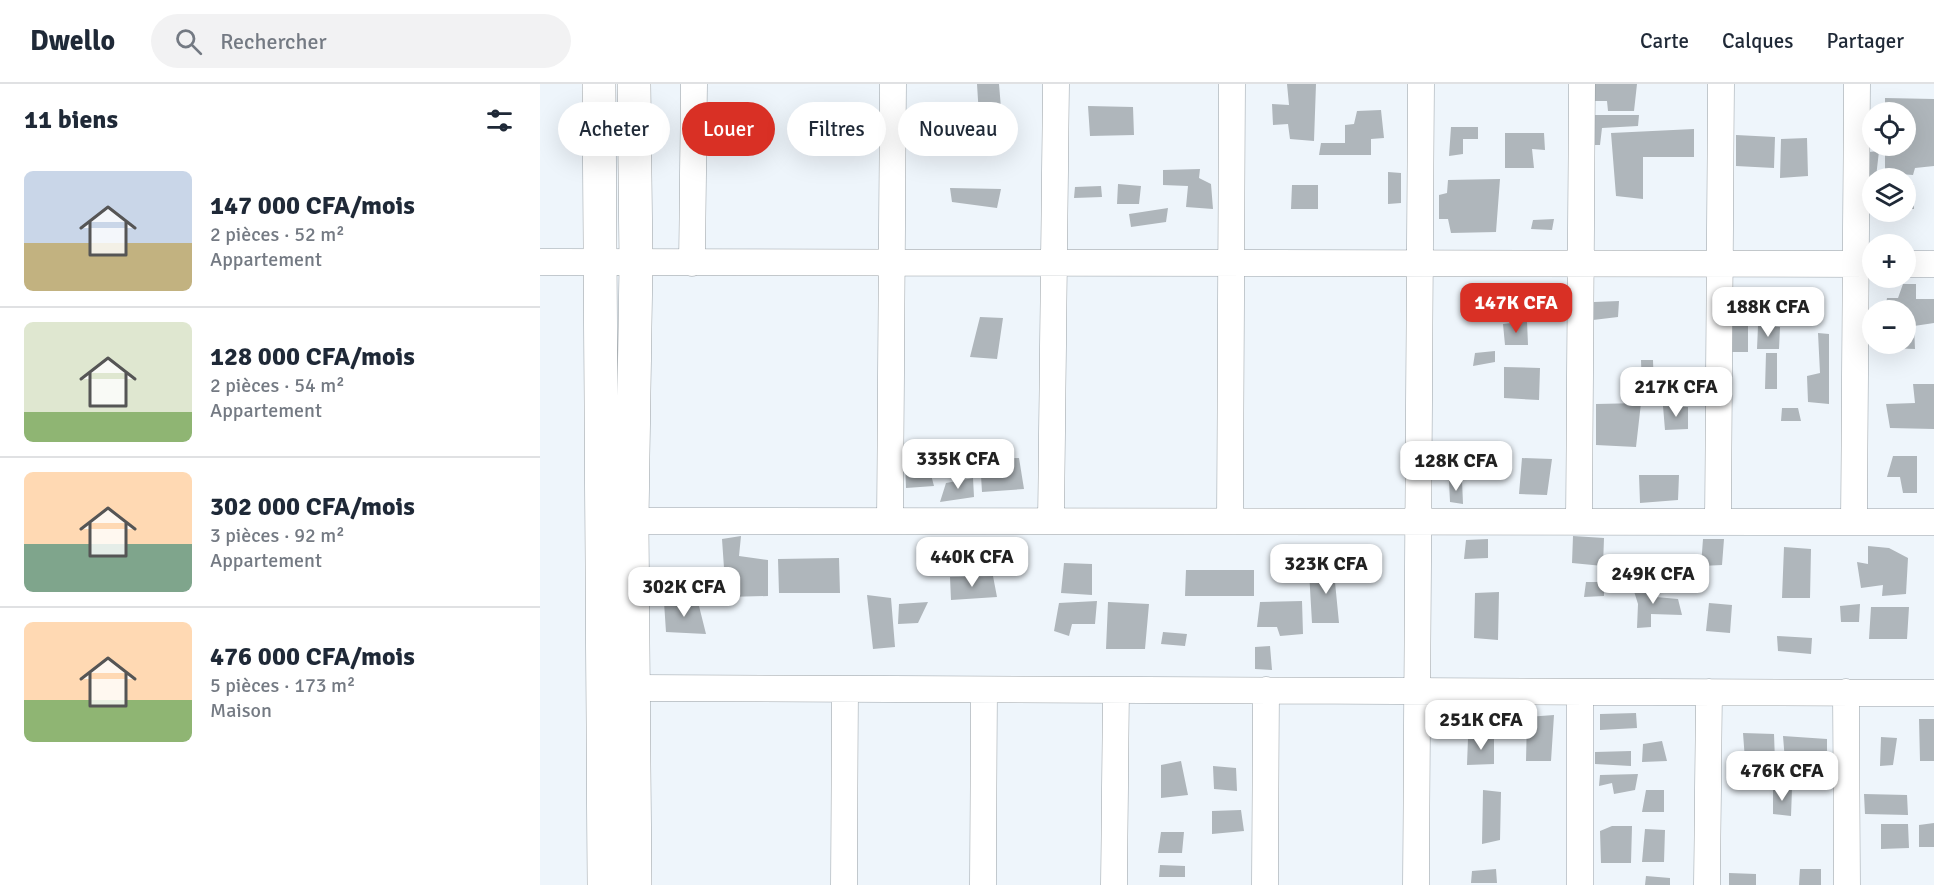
<!DOCTYPE html>
<html lang="fr">
<head>
<meta charset="utf-8">
<style>
  :root { --surface:#fff; --page:#f2f2f3; --text:#1f2937; --muted:#747a83; --line:#e0e1e3; --accent:#d93025 }
  body { margin:0; font-family:Signika,sans-serif; background:var(--page); color:var(--text); height:100vh; display:flex; flex-direction:column; font-size:22px; white-space:nowrap }
  * { box-sizing:border-box; margin:0 }
  p { font-size:20px; color:var(--muted) }
  .icon { flex:none; width:33px; height:33px; fill:none; stroke:currentColor; stroke-width:2; stroke-linecap:round; stroke-linejoin:round }
  .map { position:relative; flex:1; overflow:hidden }
  .panel { display:flex; flex-direction:column; background:var(--surface); width:540px }
  .panel>* { flex:none }
  .guide { position:absolute; left:18px; top:18px; width:570px; height:54px; display:flex; gap:12px }
  .controls { position:absolute; left:1322px; top:18px; display:grid; gap:12px }
  .controls a { display:grid; place-items:center; width:54px; height:54px; border-radius:50%; background:var(--surface); box-shadow:0 6px 24px #0002; font-size:30px }
  .price { position:absolute; translate:-50% -51px; padding:0 14px; border-radius:12px; background:#fff; color:#222; font-size:20px; line-height:39px; filter:drop-shadow(0 2px 3px #0008) }
  .price::after { content:''; position:absolute; left:50%; top:36px; width:18px; height:14px; margin-left:-9px; background:inherit; clip-path:polygon(0 0,100% 0,50% 100%) }
  .price.current { background:var(--accent); color:#fff }
  ul { padding:0; list-style:none }
  li { display:flex; align-items:center; gap:18px; height:150px; padding:0 24px }
  li+li { border-top:2px solid var(--line) }
  li span { display:grid; place-items:center; flex:none; width:168px; height:120px; border-radius:9px; color:#555 }
  li>.icon { margin-inline-start:auto }
  span .icon { width:72px; height:72px; fill:#fffc; stroke-width:1 }
  li b { font-size:26px }
  h2 { display:flex; justify-content:space-between; align-items:center; height:72px; padding:0 24px; font-size:26px }
  .tag { padding:0 21px; border-radius:27px; background:var(--surface); box-shadow:0 6px 24px #0002; font-size:21px; line-height:54px }
  .tag.current { background:var(--accent); color:#fff }
  header { display:flex; align-items:center; gap:36px; box-sizing:border-box; height:84px; padding:0 30px; background:var(--surface); border-bottom:2px solid var(--line) }
  header strong { font-size:28px }
  nav { display:flex; gap:33px; margin-inline-start:auto; font-size:21px }
  .search { width:420px; height:54px; background:var(--page); display:flex; align-items:center; gap:15px; box-sizing:border-box; padding:0 21px; border-radius:33px; color:var(--muted); font-size:22px }
  main { display:flex; flex:1; min-height:0 }
  .map>svg:first-child { display:block }
  .building { fill:#afb6bb }
  .lines { fill:none; stroke-linecap:round; stroke-linejoin:round }
  .minor-casing { stroke:#99a0a5; stroke-width:27 }
  .secondary-casing { stroke:#99a0a5; stroke-width:34 }
  .minor { stroke:#fff; stroke-width:26 }
  .secondary { stroke:#fff; stroke-width:33 }
</style>
</head>
<body>
<header>
<strong>Dwello</strong>
<div class="search"><svg class="icon" aria-label="search" viewBox="0 0 24 24"><circle cx="10" cy="10" r="6"/><path d="M15 15l6 6"/></svg>Rechercher</div>
<nav><a>Carte</a><a>Calques</a><a>Partager</a></nav>
</header>
<main>
<section class="panel">
<h2>11 biens<svg class="icon" aria-label="filters" viewBox="0 0 24 24"><path d="M4 7h16M4 17h16"/><circle cx="9" cy="7" r="2"/><circle cx="15" cy="17" r="2"/></svg></h2>
<ul>
<li><span style="background:linear-gradient(#c9d6e8 60%,#c2b280 0)"><svg class="icon" aria-label="home" viewBox="0 0 24 24"><path d="M3 11l9-7 9 7M6 9v11h12V9"/></svg></span><div><b>147 000 CFA/mois</b><p>2 pièces · 52 m²</p><p>Appartement</p></div></li>
<li><span style="background:linear-gradient(#dfe7d0 75%,#8fb573 0)"><svg class="icon" aria-label="home" viewBox="0 0 24 24"><path d="M3 11l9-7 9 7M6 9v11h12V9"/></svg></span><div><b>128 000 CFA/mois</b><p>2 pièces · 54 m²</p><p>Appartement</p></div></li>
<li><span style="background:linear-gradient(#ffd9b3 60%,#7fa58c 0)"><svg class="icon" aria-label="home" viewBox="0 0 24 24"><path d="M3 11l9-7 9 7M6 9v11h12V9"/></svg></span><div><b>302 000 CFA/mois</b><p>3 pièces · 92 m²</p><p>Appartement</p></div></li>
<li><span style="background:linear-gradient(#ffd9b3 65%,#8fb573 0)"><svg class="icon" aria-label="home" viewBox="0 0 24 24"><path d="M3 11l9-7 9 7M6 9v11h12V9"/></svg></span><div><b>476 000 CFA/mois</b><p>5 pièces · 173 m²</p><p>Maison</p></div></li>
</ul>
</section>
<div class="map">
<svg width="1394" height="801" viewBox="0 0 1394 801">
  <rect width="100%" height="100%" fill="#eef5fb"/>
  <path class="building" d="M 437,0 L 459,0 L 463,48 L 440,48 Z
    M 747,0 L 776,0 L 774,57 L 750,55 L 748,40 L 733,41 L 732,20 L 749,21 Z
    M 1053,0 L 1097,0 L 1094,27 L 1068,27 L 1067,17 L 1052,17 Z
    M 1345,14 L 1394,15 L 1394,82 L 1375,84 L 1373,91 L 1345,89 L 1345,62 L 1365,62 L 1365,28 L 1345,28 Z
    M 548,22 L 593,23 L 594,51 L 550,52 Z
    M 841,26 L 844,54 L 831,55 L 831,71 L 779,71 L 781,59 L 805,59 L 805,41 L 814,40 L 817,27 Z
    M 1051,31 L 1099,31 L 1098,42 L 1062,44 L 1060,61 L 1051,61 Z
    M 911,43 L 938,43 L 938,55 L 923,55 L 923,70 L 909,72 Z
    M 1154,45 L 1154,73 L 1103,73 L 1103,115 L 1076,112 L 1071,49 Z
    M 965,49 L 1004,49 L 1005,66 L 992,65 L 994,84 L 965,84 Z
    M 1196,51 L 1235,53 L 1234,84 L 1196,82 Z
    M 1267,54 L 1268,92 L 1240,94 L 1241,55 Z
    M 1339,67 L 1336,93 L 1328,93 L 1329,68 Z
    M 660,85 L 659,94 L 671,100 L 673,125 L 646,123 L 648,102 L 623,101 L 623,86 Z
    M 848,88 L 861,89 L 861,119 L 848,120 Z
    M 960,95 L 956,148 L 911,149 L 908,135 L 899,135 L 899,111 L 907,109 L 908,96 Z
    M 578,100 L 601,102 L 599,120 L 577,120 Z
    M 1365,100 L 1374,100 L 1374,125 L 1365,125 Z
    M 752,101 L 778,101 L 778,125 L 751,125 Z
    M 561,102 L 562,113 L 534,114 L 535,103 Z
    M 410,104 L 461,105 L 457,124 L 412,118 Z
    M 628,124 L 626,138 L 591,143 L 589,130 Z
    M 1014,135 L 1012,146 L 991,145 L 993,136 Z
    M 1363,200 L 1376,200 L 1376,215 L 1394,215 L 1394,239 L 1374,242 L 1375,265 L 1347,264 L 1348,260 L 1365,260 L 1365,226 L 1345,226 L 1347,214 L 1358,214 Z
    M 1079,217 L 1078,233 L 1053,236 L 1054,218 Z
    M 1191,218 L 1205,219 L 1204,233 L 1190,232 Z
    M 440,233 L 463,234 L 457,275 L 430,273 Z
    M 987,237 L 988,261 L 965,261 L 963,240 Z
    M 1189,241 L 1208,241 L 1208,268 L 1189,268 Z
    M 1218,242 L 1240,243 L 1239,265 L 1217,265 Z
    M 1278,249 L 1289,250 L 1289,320 L 1268,318 L 1267,292 L 1280,289 Z
    M 955,267 L 955,278 L 933,282 L 935,269 Z
    M 1226,269 L 1237,269 L 1237,305 L 1225,305 Z
    M 1101,276 L 1113,276 L 1114,306 L 1102,307 Z
    M 964,283 L 1000,284 L 999,316 L 964,314 Z
    M 1373,300 L 1394,300 L 1394,345 L 1350,344 L 1346,320 L 1375,319 Z
    M 1101,319 L 1096,363 L 1056,361 L 1056,320 Z
    M 1123,322 L 1148,323 L 1148,345 L 1125,346 Z
    M 1242,324 L 1258,324 L 1261,337 L 1241,337 Z
    M 431,364 L 428,389 L 406,390 L 404,366 Z
    M 386,372 L 394,402 L 366,404 L 365,376 Z
    M 1353,372 L 1377,372 L 1377,409 L 1363,409 L 1360,393 L 1347,393 Z
    M 479,374 L 484,405 L 442,408 L 440,375 Z
    M 982,374 L 1012,375 L 1007,411 L 979,410 Z
    M 1099,391 L 1139,391 L 1138,416 L 1100,419 Z
    M 433,394 L 434,413 L 400,418 L 406,399 Z
    M 922,396 L 923,420 L 910,418 L 909,397 Z
    M 201,452 L 199,472 L 228,476 L 228,512 L 186,513 L 182,455 Z
    M 1033,452 L 1064,454 L 1063,482 L 1032,479 Z
    M 948,455 L 948,474 L 924,475 L 926,456 Z
    M 1163,455 L 1184,455 L 1182,481 L 1161,482 Z
    M 1328,462 L 1349,464 L 1368,474 L 1366,510 L 1342,512 L 1343,501 L 1321,504 L 1317,478 L 1328,480 Z
    M 1244,463 L 1271,465 L 1270,514 L 1242,514 Z
    M 299,474 L 300,509 L 239,509 L 238,475 Z
    M 524,479 L 552,480 L 552,511 L 521,509 Z
    M 646,486 L 714,486 L 714,512 L 645,512 Z
    M 811,486 L 809,499 L 795,498 L 799,539 L 772,539 L 769,487 Z
    M 453,492 L 457,513 L 411,516 L 410,493 Z
    M 1046,498 L 1064,498 L 1064,512 L 1044,513 Z
    M 1116,500 L 1116,513 L 1138,515 L 1142,531 L 1111,530 L 1111,543 L 1097,544 L 1098,520 L 1092,501 Z
    M 959,508 L 958,556 L 934,554 L 935,509 Z
    M 327,511 L 351,514 L 355,563 L 333,565 Z
    M 557,517 L 555,540 L 532,540 L 529,552 L 514,547 L 519,519 Z
    M 762,517 L 763,550 L 740,552 L 737,543 L 717,543 L 720,518 Z
    M 124,518 L 158,518 L 166,550 L 126,548 Z
    M 388,518 L 378,539 L 358,540 L 359,520 Z
    M 568,518 L 609,520 L 605,565 L 566,565 Z
    M 1169,519 L 1192,521 L 1190,549 L 1166,547 Z
    M 1320,520 L 1319,538 L 1301,538 L 1300,522 Z
    M 1331,523 L 1369,523 L 1367,555 L 1329,555 Z
    M 623,548 L 647,550 L 645,562 L 621,560 Z
    M 1237,552 L 1272,554 L 1271,570 L 1238,567 Z
    M 730,562 L 732,586 L 715,585 L 715,563 Z
    M 918,629 L 957,629 L 957,640 L 918,640 Z
    M 1096,629 L 1097,644 L 1060,646 L 1060,630 Z
    M 1014,631 L 1011,677 L 986,677 L 987,633 Z
    M 1379,635 L 1394,635 L 1394,677 L 1380,677 Z
    M 1203,649 L 1234,650 L 1235,677 L 1205,676 Z
    M 1243,652 L 1287,655 L 1287,679 L 1245,677 Z
    M 1341,653 L 1357,654 L 1353,681 L 1340,682 Z
    M 928,654 L 954,654 L 954,680 L 927,681 Z
    M 1122,657 L 1127,677 L 1102,678 L 1103,660 Z
    M 1091,667 L 1091,682 L 1055,680 L 1055,668 Z
    M 641,677 L 648,711 L 621,714 L 621,681 Z
    M 673,682 L 696,684 L 697,707 L 674,705 Z
    M 1098,690 L 1095,706 L 1074,710 L 1072,699 L 1059,702 L 1060,691 Z
    M 1233,705 L 1252,705 L 1251,732 L 1233,730 Z
    M 943,706 L 961,708 L 960,756 L 942,760 Z
    M 1106,706 L 1124,706 L 1124,728 L 1102,728 Z
    M 1324,710 L 1367,711 L 1368,731 L 1325,730 Z
    M 701,726 L 704,747 L 672,750 L 672,727 Z
    M 1394,739 L 1394,763 L 1379,763 L 1379,741 Z
    M 1341,740 L 1368,740 L 1369,764 L 1341,765 Z
    M 1072,742 L 1092,742 L 1091,779 L 1061,779 L 1060,747 Z
    M 1105,745 L 1125,746 L 1124,778 L 1102,778 Z
    M 621,748 L 644,748 L 642,769 L 618,769 Z
    M 620,781 L 645,782 L 645,793 L 619,793 Z
    M 956,785 L 957,799 L 931,799 L 932,787 Z
    M 1260,785 L 1281,785 L 1281,801 L 1259,801 Z
    M 1189,789 L 1216,790 L 1216,801 L 1189,801 Z
    M 1106,792 L 1130,794 L 1130,801 L 1105,801 Z"/>
  <g class="lines">
    <defs>
      <path id="minor" d="M 0,178 L 1332,180
        M 152,179 L 154,0
        M 1365,180 L 1394,180
        M 92,437 L 1394,438
        M 350,437 L 353,0
        M 511,437 L 516,0
        M 690,437 L 692,0
        M 1039,438 L 1042,0
        M 1178,438 L 1181,0
        M 1314,438 L 1317,0
        M 94,604 L 1394,609
        M 1306,608 L 1307,801
        M 304,801 L 305,605
        M 443,801 L 444,606
        M 574,801 L 576,606
        M 725,801 L 726,606
        M 876,801 L 881,0
        M 1040,801 L 1040,608
        M 1167,801 L 1169,608"/>
      <path id="secondary" d="M 59,0 L 64,801
        M 94,0 L 96,179 L 92,437 L 95,801"/>
    </defs>
    <use href="#minor" class="minor-casing"/>
    <use href="#secondary" class="secondary-casing"/>
    <use href="#minor" class="minor"/>
    <use href="#secondary" class="secondary"/>
  </g>
</svg>
<div class="controls">
<a><svg class="icon" aria-label="locate" viewBox="0 0 24 24"><circle cx="12" cy="12" r="6"/><path d="M12 2v4M12 18v4M2 12h4M18 12h4"/></svg></a>
<a><svg class="icon" aria-label="layers" viewBox="0 0 24 24"><path d="M12 4l9 5-9 5-9-5zM3 14l9 5 9-5"/></svg></a>
<a>+</a>
<a>−</a>
</div>
<b class="price current" style="left:976px;top:250px">147K CFA</b>
<b class="price" style="left:1228px;top:254px">188K CFA</b>
<b class="price" style="left:1136px;top:334px">217K CFA</b>
<b class="price" style="left:418px;top:406px">335K CFA</b>
<b class="price" style="left:916px;top:408px">128K CFA</b>
<b class="price" style="left:432px;top:504px">440K CFA</b>
<b class="price" style="left:786px;top:511px">323K CFA</b>
<b class="price" style="left:1113px;top:521px">249K CFA</b>
<b class="price" style="left:144px;top:534px">302K CFA</b>
<b class="price" style="left:941px;top:667px">251K CFA</b>
<b class="price" style="left:1242px;top:718px">476K CFA</b>
<div class="guide">
<a class="tag">Acheter</a>
<a class="tag current">Louer</a>
<a class="tag">Filtres</a>
<a class="tag">Nouveau</a>
</div>
</div>
</main>
</body>
</html>
